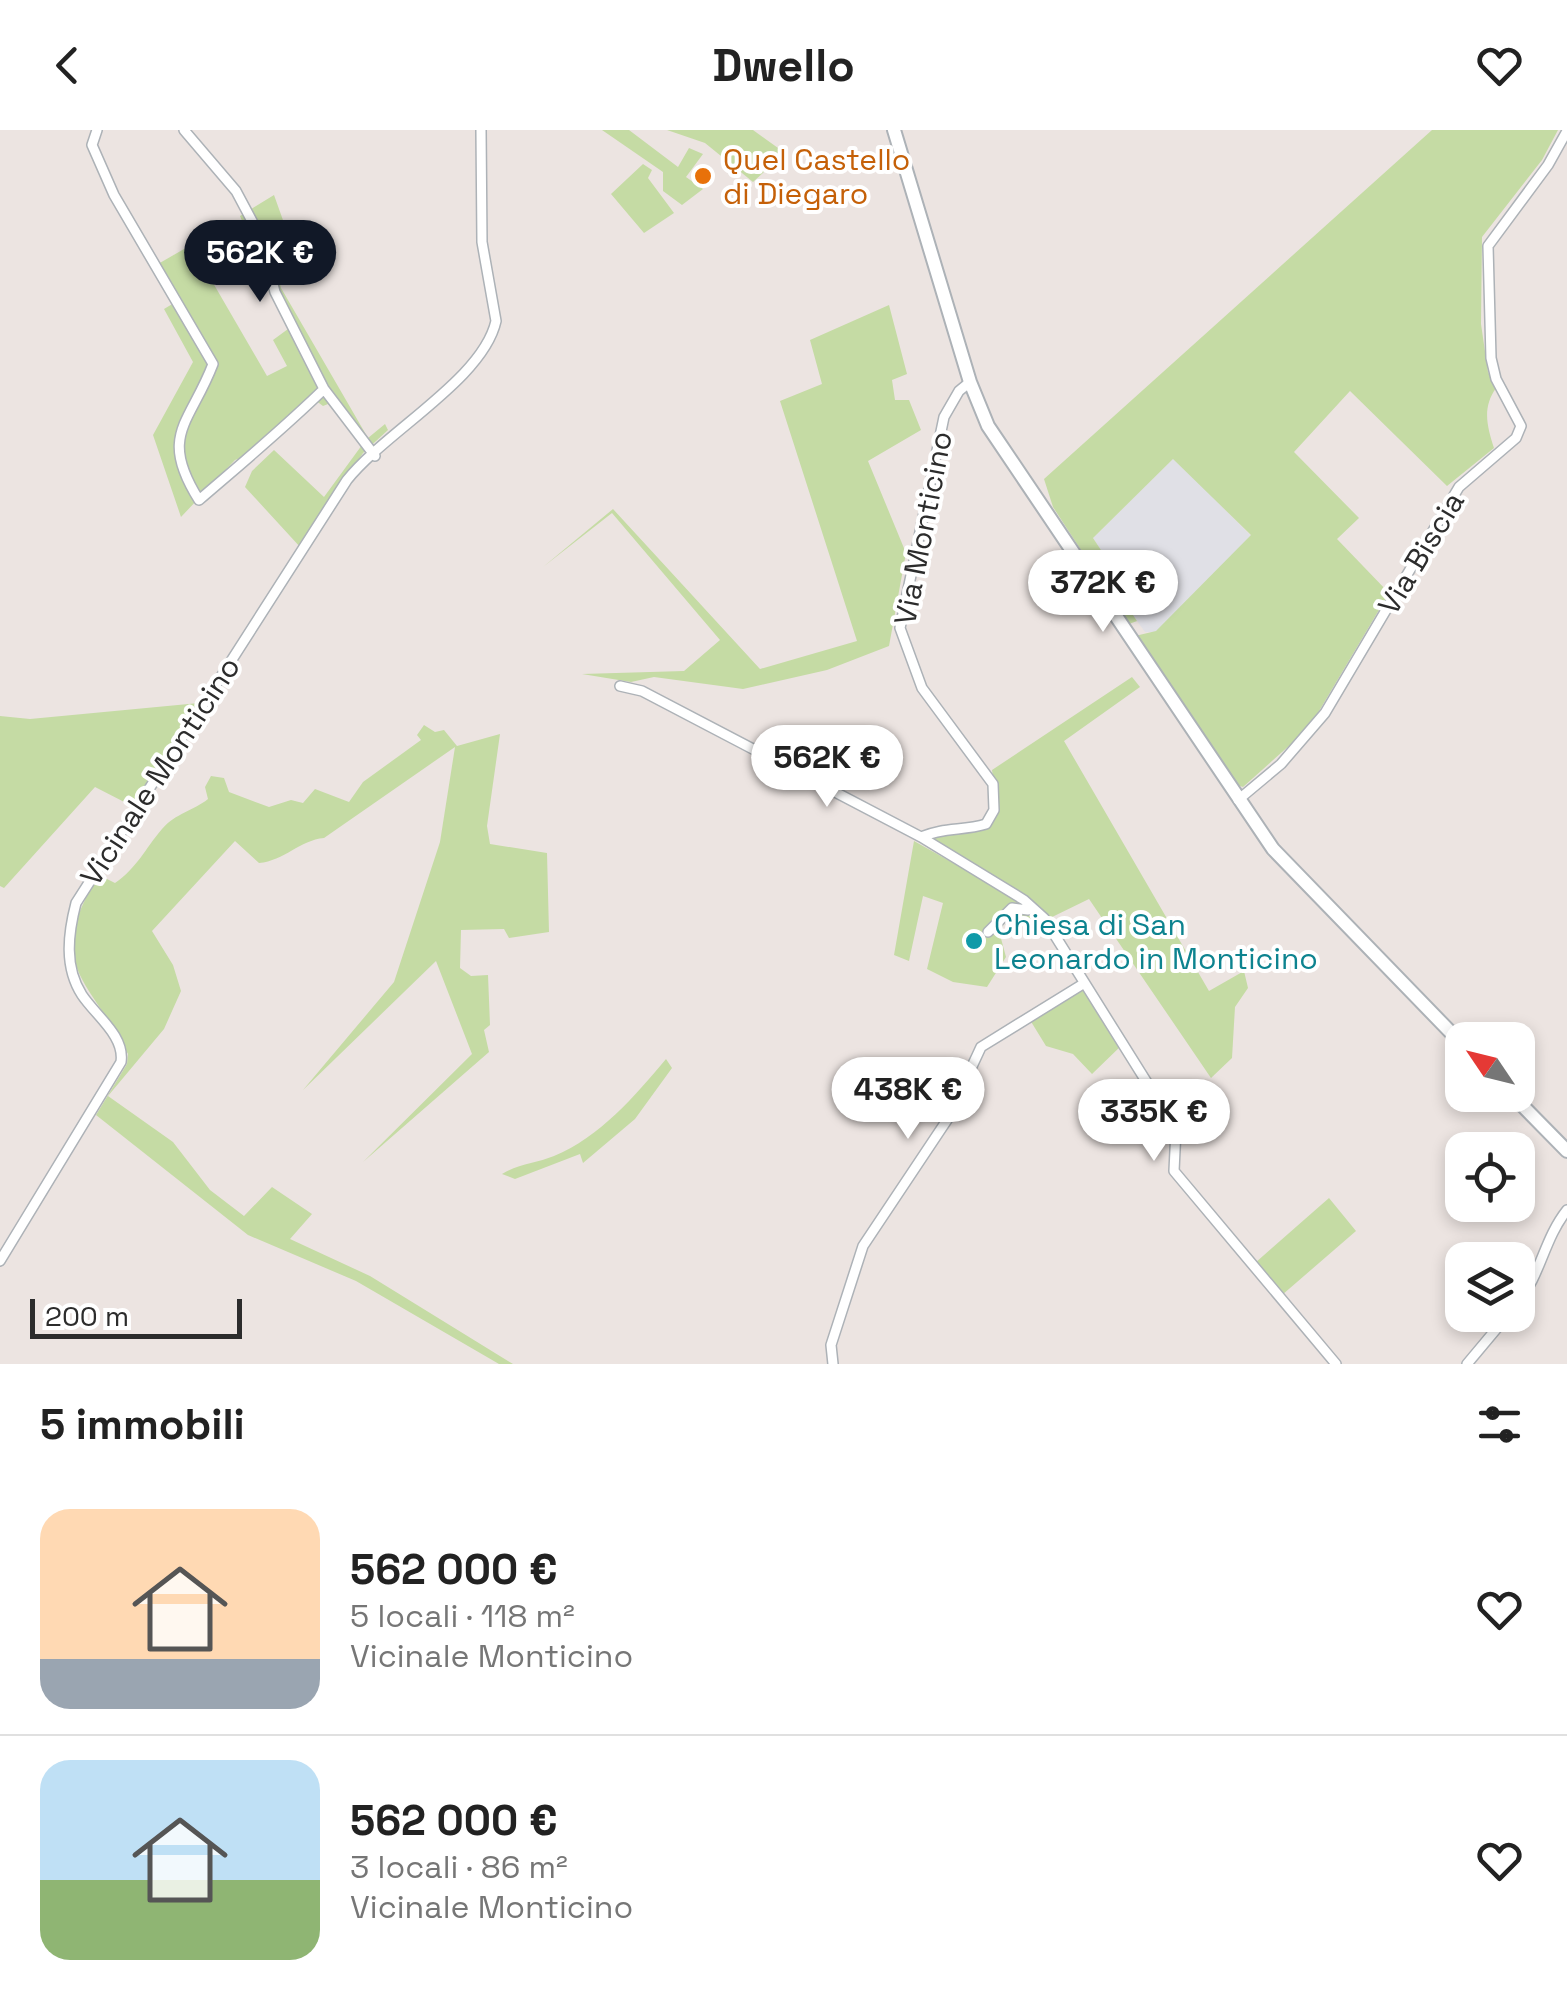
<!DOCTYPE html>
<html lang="it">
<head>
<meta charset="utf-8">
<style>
  :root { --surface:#fff; --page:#f6f6f6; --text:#222; --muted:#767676; --line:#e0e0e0; --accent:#111827 }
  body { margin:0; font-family:"Space Grotesk",sans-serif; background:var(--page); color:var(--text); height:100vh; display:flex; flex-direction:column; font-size:38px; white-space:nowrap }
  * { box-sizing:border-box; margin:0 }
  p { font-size:32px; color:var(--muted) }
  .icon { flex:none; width:55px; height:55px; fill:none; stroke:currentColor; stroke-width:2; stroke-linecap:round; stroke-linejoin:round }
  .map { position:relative; height:1234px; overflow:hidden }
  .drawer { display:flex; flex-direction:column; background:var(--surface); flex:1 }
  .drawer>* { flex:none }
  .needle { width:65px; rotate:305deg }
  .fabs { position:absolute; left:1445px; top:892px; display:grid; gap:20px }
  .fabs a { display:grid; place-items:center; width:90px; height:90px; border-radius:20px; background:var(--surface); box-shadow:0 5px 15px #0003; font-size:50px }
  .scale { position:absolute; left:30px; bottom:25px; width:212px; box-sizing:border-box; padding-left:10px; border:5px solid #2c2c2c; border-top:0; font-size:28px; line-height:35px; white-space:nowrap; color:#2c2c2c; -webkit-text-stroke:8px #fff; paint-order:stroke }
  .price { position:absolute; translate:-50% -85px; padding:0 22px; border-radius:35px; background:#fff; color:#222; font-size:32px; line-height:65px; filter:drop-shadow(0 2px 5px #0008) }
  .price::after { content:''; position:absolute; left:50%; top:60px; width:30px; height:22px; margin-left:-15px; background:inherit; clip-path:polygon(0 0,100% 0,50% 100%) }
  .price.selected { background:var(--accent); color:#fff }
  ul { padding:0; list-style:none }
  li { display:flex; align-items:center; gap:30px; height:250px; padding:0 40px }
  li+li { border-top:2px solid var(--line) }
  li span { display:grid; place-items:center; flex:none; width:280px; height:200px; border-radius:30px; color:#555 }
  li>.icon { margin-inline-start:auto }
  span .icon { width:120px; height:120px; fill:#fffc; stroke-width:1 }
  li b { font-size:42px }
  h2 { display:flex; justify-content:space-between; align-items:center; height:120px; padding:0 40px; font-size:42px }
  header { display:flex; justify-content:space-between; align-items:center; height:130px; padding:0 40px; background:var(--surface); font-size:45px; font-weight:700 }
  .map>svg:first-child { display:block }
  .industrial { fill:#e0e0e6 }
  .green { fill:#c5dba4 }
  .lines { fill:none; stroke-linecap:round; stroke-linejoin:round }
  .minor-casing { stroke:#adb2b7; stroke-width:12 }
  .secondary-casing { stroke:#adb2b7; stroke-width:16 }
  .minor { stroke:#fff; stroke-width:9 }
  .secondary { stroke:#fff; stroke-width:12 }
  .food-dot { fill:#e8710a; stroke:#fff; stroke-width:4 }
  .culture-dot { fill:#0f9aa8; stroke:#fff; stroke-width:4 }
  .labels { text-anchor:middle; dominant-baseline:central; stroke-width:8; stroke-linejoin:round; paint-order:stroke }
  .food-label { font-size:30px; fill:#c56008; stroke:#fff; text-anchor:start }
  .street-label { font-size:30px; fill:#2c2c2c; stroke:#fff }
  .culture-label { font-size:30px; fill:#0d838f; stroke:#fff; text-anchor:start }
</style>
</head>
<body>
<header><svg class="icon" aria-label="back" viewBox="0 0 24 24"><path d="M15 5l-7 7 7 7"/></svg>Dwello<svg class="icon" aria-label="heart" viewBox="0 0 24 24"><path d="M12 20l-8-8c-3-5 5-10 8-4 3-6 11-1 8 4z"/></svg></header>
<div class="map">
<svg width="1567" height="1234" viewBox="0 0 1567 1234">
  <rect width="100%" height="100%" fill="#ece4e1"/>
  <path class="industrial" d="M 1174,328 L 1251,406 L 1156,502 L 1145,502 L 1117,463 L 1125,458 L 1093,408 Z"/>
  <path class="green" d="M 602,0 L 629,0 L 678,37 L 689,18 L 703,24 L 686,47 L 703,59 L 682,75 L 663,61 L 663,42 Z
    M 667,0 L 753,0 L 785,23 L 753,52 L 705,13 Z
    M 1432,0 L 1558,0 L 1542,30 L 1482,107 L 1481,194 L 1488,242 L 1496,258 C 1482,278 1487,296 1494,318 L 1447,356 L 1350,261 L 1294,322 L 1359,388 L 1337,409 L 1389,463 L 1309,598 L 1243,657 L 1237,655 L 1135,506 L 1156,501 L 1251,405 L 1173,329 L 1093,408 L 1126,458 L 1118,463 L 1137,491 L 1129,494 L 1053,377 L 1044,349 Z
    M 643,34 L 652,40 L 648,48 L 674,83 L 644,103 L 611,64 Z
    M 274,65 L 284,93 L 267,104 L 281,158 L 368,308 L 385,294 L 388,300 L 363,323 L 301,418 L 245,357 L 252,341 L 274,320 L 324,367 L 362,315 L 328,274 L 323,276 L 315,270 L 253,324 L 235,330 L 181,387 L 153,305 L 193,232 L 164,179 L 179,170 L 158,134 L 191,115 L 267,246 L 287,236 L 273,210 L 288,199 L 240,86 Z
    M 889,175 L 907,244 L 892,250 L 895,270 L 909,270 L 921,300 L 868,331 L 906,423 L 889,516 L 827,540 L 743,559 L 654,547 L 631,552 L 582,544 L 684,541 L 720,510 L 612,383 L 543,437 L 613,379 L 760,539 L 857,511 L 780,271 L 822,254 L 810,210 Z
    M 1132,547 L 1140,557 L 1064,611 L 1209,861 L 1244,841 L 1248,858 L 1235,877 L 1232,928 L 1211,948 L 1089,769 L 1048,789 L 1002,751 L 926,708 L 986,698 L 998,682 L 992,640 Z
    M 199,573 L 134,677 L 95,657 L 4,758 L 0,756 L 0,586 L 30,589 Z
    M 424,595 L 435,602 L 444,600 L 457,616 L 500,604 L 487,696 L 490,714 L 547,723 L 549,802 L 509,808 L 504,799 L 461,800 L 460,838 L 471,846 L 488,845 L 490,895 L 484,900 L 489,922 L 363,1032 L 472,924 L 436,831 L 303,960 L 394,852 L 440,712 L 455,617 L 324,708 C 300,710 284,731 259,733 L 235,711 L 152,801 L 173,835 L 181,861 L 164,899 L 108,966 L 173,1012 L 210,1060 L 244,1086 L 272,1057 L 312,1084 L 290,1109 L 370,1146 L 513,1234 L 499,1234 L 356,1151 L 248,1105 L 96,985 L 127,934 L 128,924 C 90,848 42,836 99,745 L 115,753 C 137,738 145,719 162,699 C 176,683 193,681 208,669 L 205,657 L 211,646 L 224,648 L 229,662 L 269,677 L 291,670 L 303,673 L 315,659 L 349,672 L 363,652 L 421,610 L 417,605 Z
    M 914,711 L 1012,766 L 1054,808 L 1014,781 L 999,801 L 1006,827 L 987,857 L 953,852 L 927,839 L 943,773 L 923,766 L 909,831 L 894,825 Z
    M 1081,852 L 1123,914 L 1092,944 L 1073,924 L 1046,916 L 1030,890 Z
    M 666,929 L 672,938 L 635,989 L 583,1033 L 580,1024 L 515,1049 L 502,1044 C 518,1034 537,1033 554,1026 C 600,1007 635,966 666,929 Z
    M 1329,1068 L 1356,1101 L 1282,1165 L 1255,1133 Z"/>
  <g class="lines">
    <defs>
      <path id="minor" d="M 97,0 L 92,15 L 114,65 L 213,234 C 190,294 158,305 199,370 C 242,333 283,299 324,259
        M 184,0 L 236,61 L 261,108 L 275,162 L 324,259 L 375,326
        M 620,556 L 642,561 L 921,707 L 1024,770 L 1044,788 L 1176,999 L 1174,1041 L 1336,1234
        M 1238,670 L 1281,634 L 1325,583 L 1459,357 L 1516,308 L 1521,296 L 1496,249 L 1491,228 L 1488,116 L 1548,35 L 1567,1
        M 921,707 C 944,697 963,701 986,694 L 994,680 L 993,654 L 922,558 L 900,498 L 944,287 L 959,261 L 970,252
        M 988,802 L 1012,778 L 1028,780
        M 0,1131 L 121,932 C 125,906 96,886 82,865 C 64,837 68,804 76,773 L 347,350 C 386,301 483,249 496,191 L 482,112 L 481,0
        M 1518,1173 C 1541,1144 1544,1109 1567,1080
        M 833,1234 L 831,1215 L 863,1116 L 947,990 L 981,917 L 1083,854
        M 1467,1234 L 1508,1185"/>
      <path id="secondary" d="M 894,0 L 970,252 L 988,296 L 1273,719 L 1462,914
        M 1512,965 L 1567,1021"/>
    </defs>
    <use href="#minor" class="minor-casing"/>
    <use href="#secondary" class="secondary-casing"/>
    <use href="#minor" class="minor"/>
    <use href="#secondary" class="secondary"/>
  </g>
  <circle class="food-dot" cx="703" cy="46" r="10"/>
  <circle class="culture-dot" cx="974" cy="811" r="10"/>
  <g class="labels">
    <g class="food-label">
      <text x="723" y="29">Quel Castello<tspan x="723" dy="34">di Diegaro</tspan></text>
    </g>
    <g class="street-label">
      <text transform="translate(923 398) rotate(-79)">Via Monticino</text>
      <text transform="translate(1421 423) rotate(-59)">Via Biscia</text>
      <text transform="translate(160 641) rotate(-57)">Vicinale Monticino</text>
    </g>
    <g class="culture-label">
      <text x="994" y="794">Chiesa di San<tspan x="994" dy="34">Leonardo in Monticino</tspan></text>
    </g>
  </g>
</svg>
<div class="fabs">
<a><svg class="needle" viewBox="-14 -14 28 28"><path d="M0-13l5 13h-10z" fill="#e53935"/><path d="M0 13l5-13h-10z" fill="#767676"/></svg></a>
<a><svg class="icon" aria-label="locate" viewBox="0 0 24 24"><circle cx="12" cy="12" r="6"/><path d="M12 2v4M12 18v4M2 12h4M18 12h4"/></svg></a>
<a><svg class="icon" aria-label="layers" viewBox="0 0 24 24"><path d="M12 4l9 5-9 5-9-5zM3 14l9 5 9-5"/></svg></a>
</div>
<div class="scale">200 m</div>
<b class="price selected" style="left:260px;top:175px">562K €</b>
<b class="price" style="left:1103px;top:505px">372K €</b>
<b class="price" style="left:827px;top:680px">562K €</b>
<b class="price" style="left:908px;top:1012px">438K €</b>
<b class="price" style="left:1154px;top:1034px">335K €</b>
</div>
<section class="drawer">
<h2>5 immobili<svg class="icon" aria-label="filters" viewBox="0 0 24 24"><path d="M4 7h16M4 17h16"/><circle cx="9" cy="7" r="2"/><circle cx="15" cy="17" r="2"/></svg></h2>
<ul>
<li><span style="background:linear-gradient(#ffd9b3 75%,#9aa5b1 0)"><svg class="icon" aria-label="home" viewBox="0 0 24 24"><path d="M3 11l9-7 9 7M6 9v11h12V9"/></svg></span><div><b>562 000 €</b><p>5 locali · 118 m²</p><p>Vicinale Monticino</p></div><svg class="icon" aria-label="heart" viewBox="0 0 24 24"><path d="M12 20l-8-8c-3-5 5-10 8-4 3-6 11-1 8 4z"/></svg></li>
<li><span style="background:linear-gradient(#bfe0f5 60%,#8fb573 0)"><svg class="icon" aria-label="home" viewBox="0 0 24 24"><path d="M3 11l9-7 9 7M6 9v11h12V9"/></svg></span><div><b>562 000 €</b><p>3 locali · 86 m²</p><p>Vicinale Monticino</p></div><svg class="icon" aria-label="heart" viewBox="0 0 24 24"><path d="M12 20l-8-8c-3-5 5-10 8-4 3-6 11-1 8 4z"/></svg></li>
</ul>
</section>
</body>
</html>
